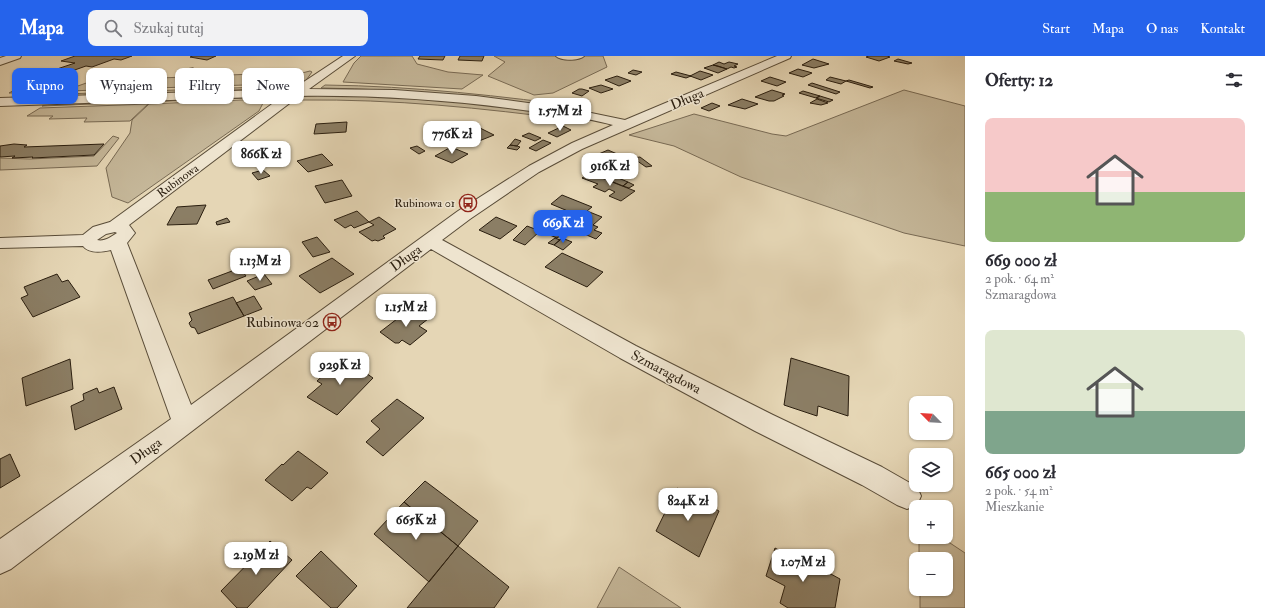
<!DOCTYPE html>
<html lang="pl">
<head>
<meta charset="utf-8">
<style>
  :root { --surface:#fff; --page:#f2f2f3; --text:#2b2b33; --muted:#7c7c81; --accent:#2563eb }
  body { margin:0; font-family:"IM FELL Double Pica",serif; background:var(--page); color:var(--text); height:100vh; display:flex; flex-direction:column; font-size:15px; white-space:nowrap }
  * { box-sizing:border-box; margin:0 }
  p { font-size:13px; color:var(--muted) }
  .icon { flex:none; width:22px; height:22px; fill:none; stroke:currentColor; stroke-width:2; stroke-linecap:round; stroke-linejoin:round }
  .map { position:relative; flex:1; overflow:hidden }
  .panel { display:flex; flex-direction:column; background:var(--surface); width:300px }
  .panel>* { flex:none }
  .banner { position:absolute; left:12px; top:12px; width:380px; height:36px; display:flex; gap:8px }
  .needle { width:26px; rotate:294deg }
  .controls { position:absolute; left:909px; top:340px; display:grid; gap:8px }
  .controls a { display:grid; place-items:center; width:44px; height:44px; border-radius:8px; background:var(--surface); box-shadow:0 1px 3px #0004; font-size:20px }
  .price { position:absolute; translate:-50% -34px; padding:0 9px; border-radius:8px; background:#fff; color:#222; font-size:13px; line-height:26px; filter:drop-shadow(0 1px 2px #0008) }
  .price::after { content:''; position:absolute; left:50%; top:24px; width:12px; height:9px; margin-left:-6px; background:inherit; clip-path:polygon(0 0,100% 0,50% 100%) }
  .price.current { background:var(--accent); color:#fff }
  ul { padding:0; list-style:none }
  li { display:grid; align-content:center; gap:8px; height:212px; padding:0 20px }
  li span { display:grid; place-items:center; height:124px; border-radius:8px; color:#555 }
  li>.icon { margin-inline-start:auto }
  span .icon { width:72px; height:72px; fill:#fffc; stroke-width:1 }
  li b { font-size:17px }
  h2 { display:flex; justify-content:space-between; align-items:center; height:48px; padding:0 20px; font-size:17px }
  .tag { padding:0 14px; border-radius:8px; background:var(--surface); box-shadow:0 1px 3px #0004; font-size:14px; line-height:36px }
  .tag.current { background:var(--accent); color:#fff }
  header { display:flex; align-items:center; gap:24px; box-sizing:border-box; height:56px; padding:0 20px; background:var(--accent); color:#fff }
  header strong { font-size:19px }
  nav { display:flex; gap:22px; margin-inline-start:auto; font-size:14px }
  .search { width:280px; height:36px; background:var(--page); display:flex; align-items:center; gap:10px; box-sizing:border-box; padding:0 14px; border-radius:8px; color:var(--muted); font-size:15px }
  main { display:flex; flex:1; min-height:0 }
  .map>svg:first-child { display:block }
  .green { fill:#c5b799; stroke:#786a54 }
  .building { fill:#8b7e65; stroke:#2a1e0f }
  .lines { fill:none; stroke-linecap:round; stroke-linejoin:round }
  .minor-casing { stroke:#594c38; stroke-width:2 }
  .minor { fill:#eee4cf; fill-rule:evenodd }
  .labels { text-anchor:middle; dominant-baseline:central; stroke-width:3; stroke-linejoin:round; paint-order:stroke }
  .far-street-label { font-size:12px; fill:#2a1e0f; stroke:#eee4cf }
  .far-poi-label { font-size:12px; fill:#2a1e0f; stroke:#eee4cf; text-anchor:end }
  .street-label { font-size:14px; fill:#2a1e0f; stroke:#eee4cf }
  .poi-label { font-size:14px; fill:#2a1e0f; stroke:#eee4cf; text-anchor:end }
</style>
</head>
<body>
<header>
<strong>Mapa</strong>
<div class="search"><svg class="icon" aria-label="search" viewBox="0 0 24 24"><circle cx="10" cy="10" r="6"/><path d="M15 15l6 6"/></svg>Szukaj tutaj</div>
<nav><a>Start</a><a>Mapa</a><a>O nas</a><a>Kontakt</a></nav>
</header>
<main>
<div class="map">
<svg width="965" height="552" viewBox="0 0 965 552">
  <rect width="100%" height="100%" fill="#e5d6b5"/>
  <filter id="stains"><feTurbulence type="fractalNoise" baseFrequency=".005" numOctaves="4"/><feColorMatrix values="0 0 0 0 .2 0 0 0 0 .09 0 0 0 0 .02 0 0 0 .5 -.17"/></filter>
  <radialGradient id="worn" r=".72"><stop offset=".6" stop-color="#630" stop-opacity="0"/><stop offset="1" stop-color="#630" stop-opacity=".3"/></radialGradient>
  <path class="green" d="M 361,0 L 412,0 L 417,8 L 448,16 L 483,19 L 462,33 L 343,26 L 354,7 Z
    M 494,0 L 603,0 L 607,11 L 553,37 L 534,39 L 488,20 L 505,6 Z
    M 310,15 L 312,16 L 304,27 L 9,37 L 16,33 L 75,31 L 92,25 L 276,17 L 286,21 Z
    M 325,29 C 414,30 501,40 590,52 L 588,55 C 499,43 411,33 321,32 Z
    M 288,30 L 286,32 L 32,42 L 37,39 Z
    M 904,34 L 965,50 L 965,190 L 904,177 L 741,121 L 674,90 L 629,79 L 694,58 L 772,78 L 786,80 Z
    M 276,38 L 273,41 L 42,50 L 53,47 Z
    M 306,38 L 451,44 L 580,60 L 573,64 C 482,52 394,43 302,44 L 298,40 Z
    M 265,43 L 259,55 L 128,147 L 112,141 L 106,112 L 130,77 L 132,64 L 149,48 Z
    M 148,48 L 130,65 L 84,66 L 87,62 L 49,63 L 53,60 L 27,60 L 40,52 Z
    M 113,80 L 119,82 L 97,110 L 0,114 L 0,102 L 30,103 L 94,100 Z
    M 919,481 L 941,481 L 965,497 L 965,552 L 920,552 L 920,533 L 946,533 L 946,503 L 919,503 Z
    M 619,511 L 681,552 L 597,552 Z"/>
  <path class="building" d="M 75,0 L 132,0 L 121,4 L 114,3 L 92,11 L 86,10 L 69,16 L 57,13 L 75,7 L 61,5 Z
    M 193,0 L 216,0 L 207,4 L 190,1 Z
    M 420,0 L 445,0 L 443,4 L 418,3 Z
    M 460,0 L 484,0 L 482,5 L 458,4 Z
    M 869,0 L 887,0 L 890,1 L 879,5 L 866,1 Z
    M 813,3 L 829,8 L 814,12 L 802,9 Z
    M 898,3 L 912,7 L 908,8 L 894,5 Z
    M 719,6 L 724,8 L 729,6 L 738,8 L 734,10 L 737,11 L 734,12 L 731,11 L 727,13 L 713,9 Z
    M 713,9 L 718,10 L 727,13 L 718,17 L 704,12 Z
    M 193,12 L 197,14 L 191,17 L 182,18 L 179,16 L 184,13 Z
    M 798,13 L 809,16 L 812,17 L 803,21 L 789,17 Z
    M 633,14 L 642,16 L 636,19 L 628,17 Z
    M 700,15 L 713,19 L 701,24 L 690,20 Z
    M 676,16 L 691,20 L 686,22 L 671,18 Z
    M 617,20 L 631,25 L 619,30 L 605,24 Z
    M 770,21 L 786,26 L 777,30 L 761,25 Z
    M 830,21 L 846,25 L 841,28 L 826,24 Z
    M 849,24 L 873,31 L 870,32 L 846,25 Z
    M 812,27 L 840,36 L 836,38 L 808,29 Z
    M 601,29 L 613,33 L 601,37 L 589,32 Z
    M 579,33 L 582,33 L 589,35 L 582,40 L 572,37 Z
    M 772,34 L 785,38 L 782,39 L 784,40 L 774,45 L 769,45 L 755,41 Z
    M 803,35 L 820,40 L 816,42 L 799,37 Z
    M 820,40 L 833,44 L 829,46 L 816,42 Z
    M 742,43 L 758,48 L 745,53 L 728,49 Z
    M 817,43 L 828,47 L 821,49 L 810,47 Z
    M 712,47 L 720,50 L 709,55 L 701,52 Z
    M 347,66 L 346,76 L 314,78 L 316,68 Z
    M 472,68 L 494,79 L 479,85 L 476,84 L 471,86 L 463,82 L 468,80 L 457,74 Z
    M 563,70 L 571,74 L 557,81 L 548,77 Z
    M 529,77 L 541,82 L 535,85 L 522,80 Z
    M 515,83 L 521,85 L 517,90 L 510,89 Z
    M 543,84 L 551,87 L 536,95 L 529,92 Z
    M 14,88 L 27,89 L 24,91 L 104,88 L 94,99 L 32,102 L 33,101 L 12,102 L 15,100 L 0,101 L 0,90 Z
    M 510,89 L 517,90 L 520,91 L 517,94 L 507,92 Z
    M 417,90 L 425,95 L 419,98 L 410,92 Z
    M 451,91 L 468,98 L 452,107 L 435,100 Z
    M 608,94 L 624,101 L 611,108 L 594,100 Z
    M 322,98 L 333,109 L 308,116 L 297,105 Z
    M 594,100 L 611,108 L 599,114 L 582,107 Z
    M 640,101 L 652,110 L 646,111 L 633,102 Z
    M 263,114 L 270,120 L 258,124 L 252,117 Z
    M 589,117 L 635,135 L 621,145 L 609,140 L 615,136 L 609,133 L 605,136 L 593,131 L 598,128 L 582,122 Z
    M 606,117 L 628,126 L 623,130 L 601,121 Z
    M 342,124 L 352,140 L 325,147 L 315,130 Z
    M 628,126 L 634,129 L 629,132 L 623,130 Z
    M 562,139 L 592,151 L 587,155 L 602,161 L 593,169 L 598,171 L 594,174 L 602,177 L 596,183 L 575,174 L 572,175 L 562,169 L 575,158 L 551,148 Z
    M 206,149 L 197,168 L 167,169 L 177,151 Z
    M 357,155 L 369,166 L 354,172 L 351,169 L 345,172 L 334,164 Z
    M 379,161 L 396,173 L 383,180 L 385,182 L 378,185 L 375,184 L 372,185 L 359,176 L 374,169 L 369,166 Z
    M 496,161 L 517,170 L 500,183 L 479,174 Z
    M 227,162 L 230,166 L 217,169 L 216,166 Z
    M 527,170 L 540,175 L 525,189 L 513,184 Z
    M 545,171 L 563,178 L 557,182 L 540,175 Z
    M 317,181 L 330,196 L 313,201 L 302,186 Z
    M 555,182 L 560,184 L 554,189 L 548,187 Z
    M 562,182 L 572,186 L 563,194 L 554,189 Z
    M 273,195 L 275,198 L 276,198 L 283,208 L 263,215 L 256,201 Z
    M 562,197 L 603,216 L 587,231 L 545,211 Z
    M 332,202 L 354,218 L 320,237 L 299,220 Z
    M 240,212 L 246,220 L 213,233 L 208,224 Z
    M 57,218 L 62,226 L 68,224 L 80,241 L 33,261 L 21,242 L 28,239 L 24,231 Z
    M 264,218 L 272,228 L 255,234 L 247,225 Z
    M 254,240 L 262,253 L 244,260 L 236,247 Z
    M 233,241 L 244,260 L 198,278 L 195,272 L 191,271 L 189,267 L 192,264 L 189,257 Z
    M 410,253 L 428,263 L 419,270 L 427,275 L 410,289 L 402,284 L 399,287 L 395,287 L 380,276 Z
    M 343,301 L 373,322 L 337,359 L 307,341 L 322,328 L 317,325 Z
    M 791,302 L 849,320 L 848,360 L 818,350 L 817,360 L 784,349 Z
    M 70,303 L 73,333 L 26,350 L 22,322 Z
    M 114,331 L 122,353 L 75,374 L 71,350 L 84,344 L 83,338 L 97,332 L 99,337 Z
    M 397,343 L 424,362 L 383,400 L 366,386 L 380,373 L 371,365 Z
    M 298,395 L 328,417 L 311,433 L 307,431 L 292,445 L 265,424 L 282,408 L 283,409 Z
    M 10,398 L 20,420 L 0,432 L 0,403 Z
    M 425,425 L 478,465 L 458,490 L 404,446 Z
    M 677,432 L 719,455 L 699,501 L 656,475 Z
    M 404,446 L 458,490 L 429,526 L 374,478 Z
    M 270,485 L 292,504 L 247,552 L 237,552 L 221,535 Z
    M 458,490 L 509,531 L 494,552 L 407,552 Z
    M 775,492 L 816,514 L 818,511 L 840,523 L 835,552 L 788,552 L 780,547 L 785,530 L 766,520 Z
    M 321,495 L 357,530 L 337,552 L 331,552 L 296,520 Z"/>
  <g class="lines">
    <defs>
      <path id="minor" d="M 6,0 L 21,0 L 20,2 L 0,9 L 0,2 Z
        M 343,0 L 355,0 L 309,33 L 394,34 L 476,40 L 572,53 L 625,64 L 777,0 L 791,0 L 790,2 L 582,93 L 539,116 L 470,163 L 442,184 L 636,290 L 773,359 L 882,411 L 917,431 L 921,440 L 917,449 L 907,453 L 897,449 L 862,429 L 755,375 L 620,302 L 431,193 L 11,513 L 0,518 L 0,483 L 171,363 L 111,194 C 102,196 89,198 83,190 L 0,192 L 0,182 L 83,179 L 93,171 L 110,166 L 283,40 L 0,50 L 0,42 L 293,33 ZM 299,40 C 374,39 449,44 523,54 C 553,58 584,61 613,69 L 572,87 L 529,110 L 458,155 L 191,349 L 127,187 L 135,177 L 129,169 ZM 115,176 L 117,177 C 111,181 104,186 97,184 L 106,178 Z
        M 556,0 L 584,0 C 579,5 561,5 556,0 Z"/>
    </defs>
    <use href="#minor" class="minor-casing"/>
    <use href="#minor" class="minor"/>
  </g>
  <defs>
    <symbol id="bus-ring" viewBox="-11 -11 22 22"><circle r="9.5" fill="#eee4cf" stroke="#8f2418" stroke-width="1.5"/><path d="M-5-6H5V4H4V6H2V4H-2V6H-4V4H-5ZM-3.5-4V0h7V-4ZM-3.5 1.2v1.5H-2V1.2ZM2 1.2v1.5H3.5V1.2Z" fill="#8f2418"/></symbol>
  </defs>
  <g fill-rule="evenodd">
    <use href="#bus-ring" x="458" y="137" width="20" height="20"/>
    <use href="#bus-ring" x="322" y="256" width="20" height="20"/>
  </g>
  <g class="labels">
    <g class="far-street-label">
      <text transform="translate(178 125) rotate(-36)">Rubinowa</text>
    </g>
    <g class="far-poi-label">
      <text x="455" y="147">Rubinowa 01</text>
    </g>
    <g class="street-label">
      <text transform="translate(687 43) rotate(-23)">Długa</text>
      <text transform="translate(406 202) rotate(-36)">Długa</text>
      <text transform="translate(666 316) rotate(28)">Szmaragdowa</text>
      <text transform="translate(146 395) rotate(-36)">Długa</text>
    </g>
    <g class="poi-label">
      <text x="319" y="266">Rubinowa 02</text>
    </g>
  </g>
  <rect width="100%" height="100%" filter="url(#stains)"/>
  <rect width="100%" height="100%" fill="url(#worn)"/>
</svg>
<div class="controls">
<a><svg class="needle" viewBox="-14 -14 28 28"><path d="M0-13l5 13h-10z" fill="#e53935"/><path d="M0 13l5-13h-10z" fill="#7c7c81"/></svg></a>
<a><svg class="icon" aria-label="layers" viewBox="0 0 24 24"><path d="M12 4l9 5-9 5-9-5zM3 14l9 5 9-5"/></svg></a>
<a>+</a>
<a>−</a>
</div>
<b class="price" style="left:560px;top:76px">1.57M zł</b>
<b class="price" style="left:452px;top:99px">776K zł</b>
<b class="price" style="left:261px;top:119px">866K zł</b>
<b class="price" style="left:610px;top:131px">916K zł</b>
<b class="price current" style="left:563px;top:188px">669K zł</b>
<b class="price" style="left:260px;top:226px">1.13M zł</b>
<b class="price" style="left:406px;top:272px">1.15M zł</b>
<b class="price" style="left:340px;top:330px">929K zł</b>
<b class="price" style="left:688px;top:466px">824K zł</b>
<b class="price" style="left:416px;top:485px">665K zł</b>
<b class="price" style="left:256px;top:520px">2.19M zł</b>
<b class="price" style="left:803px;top:527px">1.07M zł</b>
<div class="banner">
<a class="tag current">Kupno</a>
<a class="tag">Wynajem</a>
<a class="tag">Filtry</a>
<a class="tag">Nowe</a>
</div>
</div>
<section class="panel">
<h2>Oferty: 12<svg class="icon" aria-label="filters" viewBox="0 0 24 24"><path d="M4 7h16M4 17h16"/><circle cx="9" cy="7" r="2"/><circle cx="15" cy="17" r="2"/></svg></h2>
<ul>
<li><span style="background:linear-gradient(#f6c9c9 60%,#8fb573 0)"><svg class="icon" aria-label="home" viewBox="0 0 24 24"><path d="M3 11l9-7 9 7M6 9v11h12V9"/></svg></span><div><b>669 000 zł</b><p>2 pok. · 64 m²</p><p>Szmaragdowa</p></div></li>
<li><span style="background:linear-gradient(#dfe7d0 65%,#7fa58c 0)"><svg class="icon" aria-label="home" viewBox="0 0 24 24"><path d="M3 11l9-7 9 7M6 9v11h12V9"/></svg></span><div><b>665 000 zł</b><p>2 pok. · 54 m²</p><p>Mieszkanie</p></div></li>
</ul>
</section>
</main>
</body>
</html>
